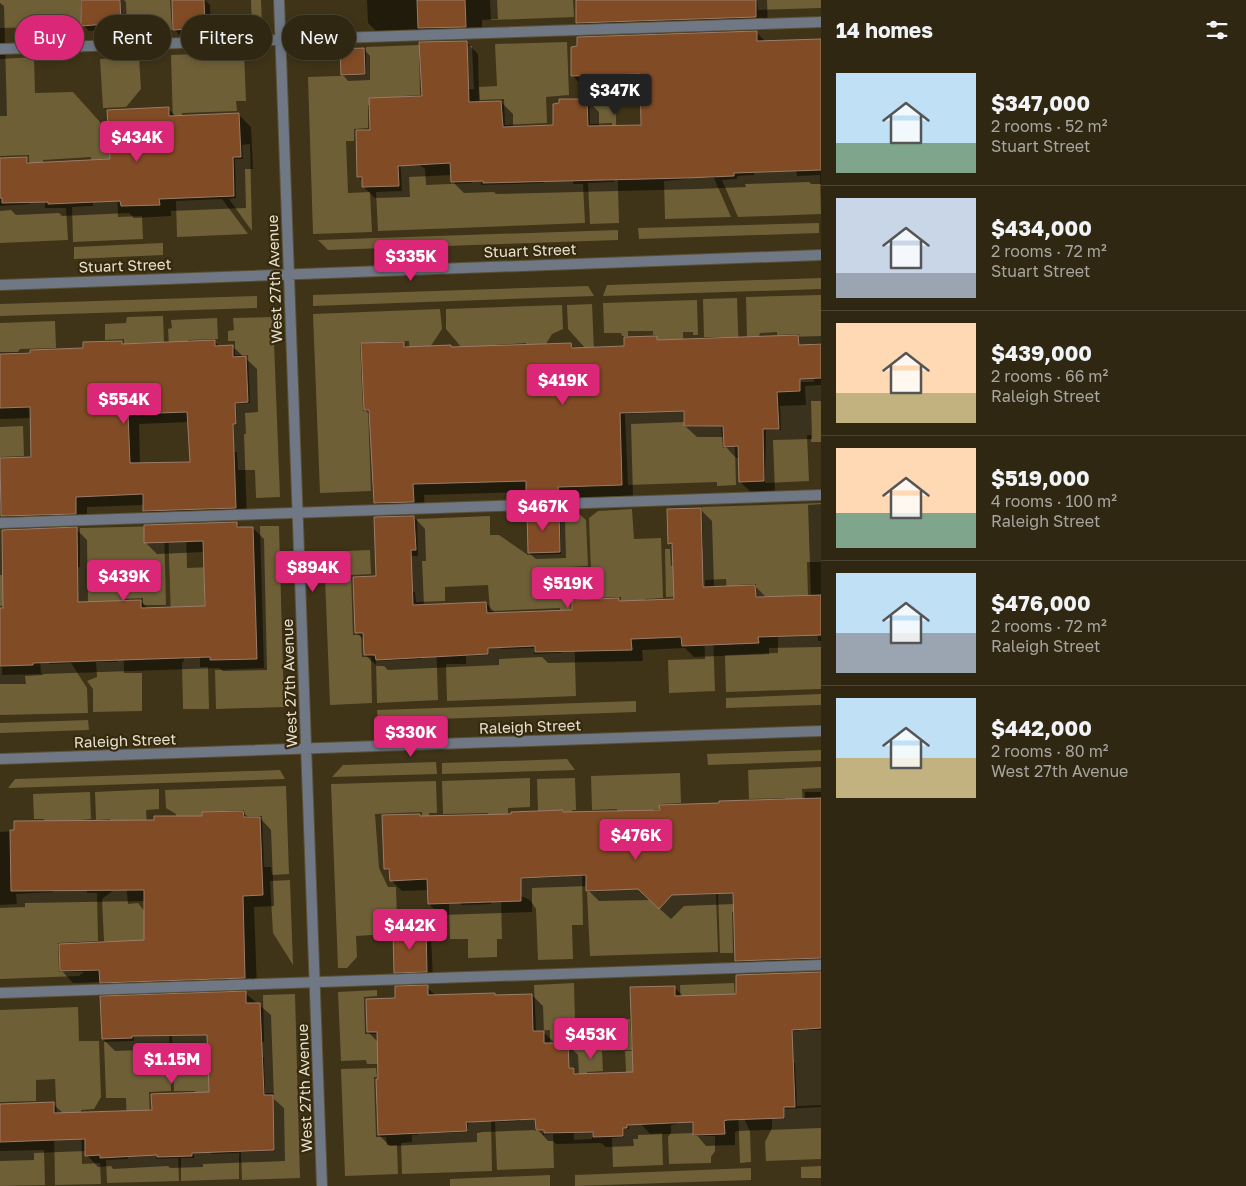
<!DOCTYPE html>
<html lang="en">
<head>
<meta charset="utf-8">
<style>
  :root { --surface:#2f2712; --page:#3b3320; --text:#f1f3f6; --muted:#a7a59f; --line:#4a4432; --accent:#db2777 }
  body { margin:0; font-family:"Golos Text",sans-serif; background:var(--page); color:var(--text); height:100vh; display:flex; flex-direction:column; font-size:19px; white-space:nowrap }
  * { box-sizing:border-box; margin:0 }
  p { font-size:16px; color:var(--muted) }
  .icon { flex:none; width:28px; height:28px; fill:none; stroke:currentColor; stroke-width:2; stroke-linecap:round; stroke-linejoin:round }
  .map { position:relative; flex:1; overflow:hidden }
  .details { display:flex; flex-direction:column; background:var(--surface); width:425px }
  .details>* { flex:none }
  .top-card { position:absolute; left:15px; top:15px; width:475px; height:45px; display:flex; gap:10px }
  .price { position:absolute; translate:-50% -42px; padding:0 11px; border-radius:5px; background:var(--accent); color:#fff; font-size:16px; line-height:32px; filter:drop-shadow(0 1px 2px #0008) }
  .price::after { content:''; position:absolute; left:50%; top:30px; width:15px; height:11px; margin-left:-8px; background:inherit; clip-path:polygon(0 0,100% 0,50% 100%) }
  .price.active { background:#222; color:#fff }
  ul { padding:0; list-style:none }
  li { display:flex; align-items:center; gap:15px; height:125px; padding:0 15px }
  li+li { border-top:1px solid var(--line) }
  li span { display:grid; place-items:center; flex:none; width:140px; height:100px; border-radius:0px; color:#555 }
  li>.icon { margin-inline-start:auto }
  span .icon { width:60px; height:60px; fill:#fffc; stroke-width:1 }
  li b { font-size:21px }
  h2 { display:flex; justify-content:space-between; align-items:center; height:60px; padding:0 15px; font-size:21px }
  .pill { padding:0 18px; border-radius:22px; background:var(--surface); box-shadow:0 2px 8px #0003,0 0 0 1px var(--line); font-size:18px; line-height:45px }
  .pill.active { background:var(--accent); color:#fff }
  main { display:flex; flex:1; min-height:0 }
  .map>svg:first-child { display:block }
  .green { fill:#6e5f37 }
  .shadow { fill:#0007; fill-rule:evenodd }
  .building { fill:#814b25; stroke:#9a7c69; fill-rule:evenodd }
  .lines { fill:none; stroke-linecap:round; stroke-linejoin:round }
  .lane-casing { stroke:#5a5035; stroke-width:12 }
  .street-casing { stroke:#5a5035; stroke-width:12 }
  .lane { stroke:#6f7884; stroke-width:10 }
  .street { stroke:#6f7884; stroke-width:10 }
  .labels { text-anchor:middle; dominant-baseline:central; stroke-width:4.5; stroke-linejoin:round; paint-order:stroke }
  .street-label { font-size:15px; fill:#e8e1d0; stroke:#352a0d }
</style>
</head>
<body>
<main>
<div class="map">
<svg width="821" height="1186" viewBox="0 0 821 1186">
  <rect width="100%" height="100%" fill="#3f3418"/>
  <path class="green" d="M 0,0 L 80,0 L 81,26 L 0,28 Z
    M 121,0 L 170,0 L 172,30 L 122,31 Z
    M 251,0 L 261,0 L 262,23 L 257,27 L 252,27 Z
    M 490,0 L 573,0 L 574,17 L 491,20 Z
    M 757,0 L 821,0 L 821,8 L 758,10 Z
    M 567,42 L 569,95 L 546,97 L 547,123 L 505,125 L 504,99 L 480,100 L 479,87 L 497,86 L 495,44 Z
    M 419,45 L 420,95 L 404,96 L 406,153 L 399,104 L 368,105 L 368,128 L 354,129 L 354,141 L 346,141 L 348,193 L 370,192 L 372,232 L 313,234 L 308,77 L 366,75 L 366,47 Z
    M 472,46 L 474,89 L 441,90 L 439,47 Z
    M 244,52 L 246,101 L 236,101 L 237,111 L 182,113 L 182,123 L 173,124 L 171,55 Z
    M 34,57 L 35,93 L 73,92 L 100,122 L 101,144 L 116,144 L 118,217 L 142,216 L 143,239 L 73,242 L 72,207 L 93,206 L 91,157 L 43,160 L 45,208 L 66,208 L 68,240 L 0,243 L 0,206 L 30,204 L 29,155 L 0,156 L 0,59 Z
    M 139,57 L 141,89 L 126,107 L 103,108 L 100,59 Z
    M 589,79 L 612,79 L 612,84 L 615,84 L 619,223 L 590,224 L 588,183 L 614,182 L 612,123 L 590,124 Z
    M 469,112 L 478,112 L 481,185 L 544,183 L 542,126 L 573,166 L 573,184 L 583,184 L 585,223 L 378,231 L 376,192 L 402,191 L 400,156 L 407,156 L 425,169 L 426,185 L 472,183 Z
    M 753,128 L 796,170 L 797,176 L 820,175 L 821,214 L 738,217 L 722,180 L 737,179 L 737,176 L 754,175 Z
    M 686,133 L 704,167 L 704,178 L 714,178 L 731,217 L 665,219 L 664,181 L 688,179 Z
    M 250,144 L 252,231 L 229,199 L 236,198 L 235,159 L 243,159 L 242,145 Z
    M 222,199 L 248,234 L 177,237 L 176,201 Z
    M 819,223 L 819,233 L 639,239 L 638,228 Z
    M 618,230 L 618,240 L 328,250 L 318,240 Z
    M 163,243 L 163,255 L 74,259 L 74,247 Z
    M 821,278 L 821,289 L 603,296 L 607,285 Z
    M 588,286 L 594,296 L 313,306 L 313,295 Z
    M 821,295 L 821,343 L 813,343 L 814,382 L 800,382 L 799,334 L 777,335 L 777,332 L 760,333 L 759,336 L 747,337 L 746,297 Z
    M 257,296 L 257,308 L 0,316 L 0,304 Z
    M 737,298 L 741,415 L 730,403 L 728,337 L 704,337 L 703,299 Z
    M 697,300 L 698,335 L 693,335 L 693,332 L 683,332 L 684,359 L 659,389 L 657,335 L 653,335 L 653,331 L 628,331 L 628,336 L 622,336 L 621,333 L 604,333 L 603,303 Z
    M 592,304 L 596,397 L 586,349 L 568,329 L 567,305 Z
    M 562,305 L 563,329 L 552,334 L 546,344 L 528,402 L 526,343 L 494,345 L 494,353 L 467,354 L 446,329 L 446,309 Z
    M 440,309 L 442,329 L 411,376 L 409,341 L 360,343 L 363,411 L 368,411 L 371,491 L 320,493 L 313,314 Z
    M 163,316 L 164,342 L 138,343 L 138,364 L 124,349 L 124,339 L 105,340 L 105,324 L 126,323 L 127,317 Z
    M 273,317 L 280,497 L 256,498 L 255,470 L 238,470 L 237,452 L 203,453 L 202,444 L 234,443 L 234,425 L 237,425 L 236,404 L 250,403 L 248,355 L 235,355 L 235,341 L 228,341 L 228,331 L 234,330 L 233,318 Z
    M 217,318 L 218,339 L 188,340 L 188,354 L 169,346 L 168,329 L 172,328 L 171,320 Z
    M 55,321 L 56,348 L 20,349 L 18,352 L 0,352 L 0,323 Z
    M 821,385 L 821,442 L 811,442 L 811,435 L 807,435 L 809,481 L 765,483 L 766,430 L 781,430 L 780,406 L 806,405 L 805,386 Z
    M 682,389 L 684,427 L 721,426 L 723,448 L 735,447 L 736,485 L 717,486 L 717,482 L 628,485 L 625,414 L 646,413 L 645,397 Z
    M 23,426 L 24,456 L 0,457 L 0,427 Z
    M 821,503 L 821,562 L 807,562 L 808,595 L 816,595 L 817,630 L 777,631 L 776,596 L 756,596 L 756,584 L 737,585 L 737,592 L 727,593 L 726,579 L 705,580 L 705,596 L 666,597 L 665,549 L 670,549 L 671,566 L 695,565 L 694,549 L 703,548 L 702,507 Z
    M 632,509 L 634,539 L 661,538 L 663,598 L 645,599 L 645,613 L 621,611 L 621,597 L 592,598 L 589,518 L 598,511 Z
    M 576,511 L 586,520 L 588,566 L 569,567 L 571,624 L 560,624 L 560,608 L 490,611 L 488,585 L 445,587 L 445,601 L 416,602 L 415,592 L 378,593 L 377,557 L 418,556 L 417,519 L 490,516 L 490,535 L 499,535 L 528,555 L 561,554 L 560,512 Z
    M 164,526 L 166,605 L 143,605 L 143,598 L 123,599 L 123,602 L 0,606 L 0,575 L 43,574 L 44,568 L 80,567 L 80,528 Z
    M 186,526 L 187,568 L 239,566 L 204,587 L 205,631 L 200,632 L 200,667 L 208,667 L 209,709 L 183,709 L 182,663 L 184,660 L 184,653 L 171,618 L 168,527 Z
    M 260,526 L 279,526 L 284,707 L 216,709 L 215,670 L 264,668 Z
    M 370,550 L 371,574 L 351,575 L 353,635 L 361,635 L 362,657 L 371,657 L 372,703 L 330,705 L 324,552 Z
    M 703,599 L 712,604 L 715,691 L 669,693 L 668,660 L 705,659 Z
    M 115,604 L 122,604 L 124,673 L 142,673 L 142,711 L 93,712 L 93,689 L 87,681 L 97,677 L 96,662 L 117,662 Z
    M 421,606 L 436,639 L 438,700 L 377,703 L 376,661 L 422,659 Z
    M 574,626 L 576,696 L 447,701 L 446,664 L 466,664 L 466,656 L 489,655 L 488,639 L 499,638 L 501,649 L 534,648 L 534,654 L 562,653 L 560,627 Z
    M 818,632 L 818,641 L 821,641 L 821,689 L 726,692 L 725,655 L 778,653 L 778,633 Z
    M 48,656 L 49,664 L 71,663 L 87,688 L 88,713 L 0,715 L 0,667 L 2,667 L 2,675 L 41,674 L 40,657 Z
    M 821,694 L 821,705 L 726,708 L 726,698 Z
    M 636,701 L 636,712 L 378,721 L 377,710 Z
    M 88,720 L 89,730 L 0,733 L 0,723 Z
    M 821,750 L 821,761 L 708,765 L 707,754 Z
    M 567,759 L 575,770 L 442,774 L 442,763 Z
    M 436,762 L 437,774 L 332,777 L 343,765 Z
    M 821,767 L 821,788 L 802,789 L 803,805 L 789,902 L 785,798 L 749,799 L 748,770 Z
    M 280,770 L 285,779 L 8,788 L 15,779 Z
    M 680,773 L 681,803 L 659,804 L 659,809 L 654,809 L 656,847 L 617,815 L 617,809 L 592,810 L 591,776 Z
    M 530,778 L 530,807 L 508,808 L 509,852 L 501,897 L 502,939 L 497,939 L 497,957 L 468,958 L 468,939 L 450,939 L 449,903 L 461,884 L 461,905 L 491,904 L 488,813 L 443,814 L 442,781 Z
    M 575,778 L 576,810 L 572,810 L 574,873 L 582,873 L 583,925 L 572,925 L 573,959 L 538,960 L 536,909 L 530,900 L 521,896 L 512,879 L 565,877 L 564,810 L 538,811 L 537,779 Z
    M 436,781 L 437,813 L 429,813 L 431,865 L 424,865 L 422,812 L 375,814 L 379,868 L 388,887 L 396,887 L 397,921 L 388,927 L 388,934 L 356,936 L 357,957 L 347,968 L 338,968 L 331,784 Z
    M 286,786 L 289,874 L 272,875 L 271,867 L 264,867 L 262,816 L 245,816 L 244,810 L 202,812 L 202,826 L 176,821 L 176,814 L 166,808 L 165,790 Z
    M 159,789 L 159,809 L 146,810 L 147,829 L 111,828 L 110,819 L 96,820 L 95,792 Z
    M 90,792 L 91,819 L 80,820 L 80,829 L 45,829 L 44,819 L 34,819 L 33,794 Z
    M 51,833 L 86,884 L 87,893 L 97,893 L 98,941 L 58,943 L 59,972 L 84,972 L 79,976 L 0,979 L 0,905 L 17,904 L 16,894 L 54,892 Z
    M 689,859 L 691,895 L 716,894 L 718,952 L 590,956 L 587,892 L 608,891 L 607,871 Z
    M 290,880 L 290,881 L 293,965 L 273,933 L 270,881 Z
    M 126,881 L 128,904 L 138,903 L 154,923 L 155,946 L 117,974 L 115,941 L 104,941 L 102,899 Z
    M 762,889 L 785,910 L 732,912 L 733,953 L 720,953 L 718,890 Z
    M 574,983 L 575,1020 L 630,1019 L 632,1050 L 602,1051 L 603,1071 L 587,1072 L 589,1128 L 592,1129 L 592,1139 L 574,1140 L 573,1118 L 577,1117 L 575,1067 L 567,1067 L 567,1062 L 569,1062 L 569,1042 L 550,1043 L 550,1030 L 536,1031 L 534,985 Z
    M 734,983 L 737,1033 L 799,1031 L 798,989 L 807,988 L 808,1030 L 821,1030 L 821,1105 L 797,1106 L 795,1063 L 735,1065 L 683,1075 L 680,985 Z
    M 377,990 L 377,996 L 364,997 L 365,1034 L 384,1034 L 385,1064 L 367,1064 L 366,1060 L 341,1061 L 338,992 Z
    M 295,994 L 300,1178 L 242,1180 L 241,1152 L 275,1151 L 273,1093 L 265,1093 L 264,1057 L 219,1059 L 219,1044 L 264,1042 L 263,995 Z
    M 168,1002 L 171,1091 L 149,1092 L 151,1149 L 156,1149 L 156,1159 L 178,1158 L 179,1181 L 107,1183 L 106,1160 L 128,1159 L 126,1098 L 106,1098 L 104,1042 L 134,1041 L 133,1003 Z
    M 78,1007 L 79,1041 L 99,1041 L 101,1097 L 94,1109 L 81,1110 L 82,1164 L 100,1163 L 101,1184 L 55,1185 L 54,1122 L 57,1121 L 55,1079 L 36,1080 L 36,1101 L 0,1102 L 0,1010 Z
    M 214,1035 L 208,1065 L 211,1154 L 239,1153 L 239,1179 L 181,1181 L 181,1158 L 194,1158 L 194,1148 L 197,1148 L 195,1091 L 174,1091 L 172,1036 Z
    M 532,1051 L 535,1131 L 543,1131 L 543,1135 L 553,1134 L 554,1168 L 497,1170 L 495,1122 L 520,1121 L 518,1058 Z
    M 625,1051 L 640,1051 L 641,1124 L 650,1134 L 662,1133 L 663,1165 L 613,1167 L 612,1138 L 624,1137 L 624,1129 L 629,1129 Z
    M 376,1068 L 377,1077 L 374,1077 L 376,1137 L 386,1137 L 387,1145 L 397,1145 L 398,1174 L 345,1176 L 341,1069 Z
    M 691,1075 L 693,1136 L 715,1136 L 715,1151 L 711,1157 L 711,1163 L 669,1164 L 668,1137 L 671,1133 L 671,1125 L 677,1124 L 676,1076 Z
    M 738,1106 L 750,1131 L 751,1162 L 740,1163 Z
    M 821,1107 L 821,1159 L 766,1161 L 765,1142 L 772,1128 L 772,1119 L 785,1119 L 785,1109 Z
    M 472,1115 L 491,1120 L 492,1171 L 402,1174 L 401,1143 L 412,1142 L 412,1135 L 418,1135 L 418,1123 L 439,1125 L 439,1133 L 468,1132 L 468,1123 L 472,1123 Z
    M 44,1150 L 45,1185 L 0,1186 L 0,1151 Z
    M 821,1166 L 821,1178 L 801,1178 L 801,1167 Z
    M 751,1168 L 751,1180 L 575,1186 L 575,1175 Z
    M 550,1175 L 550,1186 L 450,1186 L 450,1179 Z"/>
  <path class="shadow" d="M 82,0 L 124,0 L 126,2 L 127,29 L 89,31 L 83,25 Z
    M 173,0 L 205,0 L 210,5 L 211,34 L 180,35 L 174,29 Z
    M 367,0 L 497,0 L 498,19 L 482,20 L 482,33 L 380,35 L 368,23 Z
    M 577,0 L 767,0 L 768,28 L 589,34 L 578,23 Z
    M 0,3 L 4,6 L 7,116 L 0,116 Z
    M 756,32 L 766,42 L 821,40 L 821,184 L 811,184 L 809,182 L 745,184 L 746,187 L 698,189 L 496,194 L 494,192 L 464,193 L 452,181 L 452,175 L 409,177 L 410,197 L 375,198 L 363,186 L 363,181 L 358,177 L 371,131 L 423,97 L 466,42 L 478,54 L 479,103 L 501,102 L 513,114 L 513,127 L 555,126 L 587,100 L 599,112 L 599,127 L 643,126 L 641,86 L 584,88 L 573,76 Z
    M 364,49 L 370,56 L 370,80 L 348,81 L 342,74 Z
    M 168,109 L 177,117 L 239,115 L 251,127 L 253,169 L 245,169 L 246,208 L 171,211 L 171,216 L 134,218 L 129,213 L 62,216 L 59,213 L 16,215 L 11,210 L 0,211 L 0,159 L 26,159 L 31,164 L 111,160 Z
    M 821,336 L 821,401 L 811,401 L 812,439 L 773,440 L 775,492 L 752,493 L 740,482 L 739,458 L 736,458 L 725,446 L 724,437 L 697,437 L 685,426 L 685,422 L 631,424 L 633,496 L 569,498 L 569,508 L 539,509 L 528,498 L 527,492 L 424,495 L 425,513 L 386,514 L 375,503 L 370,415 L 365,410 L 403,343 L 408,348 L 452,348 L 571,344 L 576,349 L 625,347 L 656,338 L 659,341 Z
    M 214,341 L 220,347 L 232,346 L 257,369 L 258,412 L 245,413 L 246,434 L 244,434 L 247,519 L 156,522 L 144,511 L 144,505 L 87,507 L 87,524 L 14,527 L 3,516 L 3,509 L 0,509 L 0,460 L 32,458 L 32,418 L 0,419 L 0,353 L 84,350 L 122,342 L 125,345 ZM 189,422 L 191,463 L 140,464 L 139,424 Z
    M 821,504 L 821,647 L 769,648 L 769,654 L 694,657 L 685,648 L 642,650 L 643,661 L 548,663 L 542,657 L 499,659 L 499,665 L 388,670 L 384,666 L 377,666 L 365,655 L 365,641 L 356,632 L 378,577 L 414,517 L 425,529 L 426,561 L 422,561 L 424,606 L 486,603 L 496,614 L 573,611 L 619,600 L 621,602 L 675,600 L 673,547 L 669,543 L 700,509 L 712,521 L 714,588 L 755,586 L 767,598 L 811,596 L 808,505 Z
    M 559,512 L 565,518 L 566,558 L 536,559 L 529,553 Z
    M 236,523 L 242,528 L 253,528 L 264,539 L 267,670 L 223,671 L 219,668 L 43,674 L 43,675 L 25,676 L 26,684 L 0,684 L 0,610 L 5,609 L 76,529 L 87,540 L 88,603 L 141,601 L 148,609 L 206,607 L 204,552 L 157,554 L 146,543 Z
    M 805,792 L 821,792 L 821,969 L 748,972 L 736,961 L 734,904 L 684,906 L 671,919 L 650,900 L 599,901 L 588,890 L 588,886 L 532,888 L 532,912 L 440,915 L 429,904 L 429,890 L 402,891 L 391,880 L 391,874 L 385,868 L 421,818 L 661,811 L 805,799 Z
    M 243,812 L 249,818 L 260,818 L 271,830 L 274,906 L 254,907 L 257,989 L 113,994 L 100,982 L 73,983 L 62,971 L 145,941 L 145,901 L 25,903 L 25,907 L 0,908 L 0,832 L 155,821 Z
    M 425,930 L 431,937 L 433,977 L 402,978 L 396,972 Z
    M 821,973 L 821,1128 L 738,1131 L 735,1132 L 735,1145 L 706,1146 L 695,1133 L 638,1135 L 638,1139 L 633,1139 L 634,1146 L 606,1147 L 601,1143 L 556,1144 L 553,1141 L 548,1141 L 538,1130 L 483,1132 L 477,1133 L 477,1142 L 390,1146 L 379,1135 L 378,1042 L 368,1032 L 396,999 L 427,987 L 436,996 L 494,994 L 496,996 L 532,995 L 543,1006 L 544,1033 L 555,1043 L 567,1044 L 578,1055 L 579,1075 L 635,1073 L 674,987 L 684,997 L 738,995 Z
    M 245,993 L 271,1015 L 274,1099 L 284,1108 L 285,1161 L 203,1164 L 203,1167 L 170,1168 L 168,1166 L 113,1169 L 111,1166 L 98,1167 L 87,1155 L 86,1151 L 34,1153 L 34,1160 L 0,1161 L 0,1105 L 53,1104 L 64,1114 L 153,1111 L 211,1093 L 209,1046 L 143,1047 L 143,1050 L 115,1051 L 103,1039 Z"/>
  <path class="building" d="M 81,0 L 120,0 L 121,23 L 81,26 Z
    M 172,0 L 204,0 L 205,28 L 173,30 Z
    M 417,0 L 465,0 L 466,27 L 418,28 Z
    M 576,0 L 756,0 L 756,17 L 576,23 Z
    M 757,31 L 757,41 L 821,39 L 821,170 L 734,173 L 734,176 L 685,178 L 483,183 L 483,181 L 451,182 L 450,163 L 398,166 L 399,186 L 362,187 L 362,177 L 357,177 L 356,130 L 370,130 L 369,98 L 422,96 L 419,42 L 467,41 L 469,102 L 501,101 L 503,127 L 553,125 L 553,104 L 559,103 L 559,99 L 587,99 L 588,126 L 641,125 L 640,74 L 571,76 L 571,47 L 577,46 L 577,37 Z
    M 364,48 L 365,74 L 341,75 L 340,49 Z
    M 169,107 L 169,116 L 239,113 L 241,157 L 233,157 L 234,196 L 159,199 L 160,205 L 121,206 L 120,201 L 48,204 L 48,202 L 2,203 L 2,198 L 0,198 L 0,158 L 27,157 L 27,163 L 110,159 L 107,110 Z
    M 798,335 L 799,345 L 821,344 L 821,378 L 800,379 L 800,391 L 777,392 L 779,429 L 763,429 L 764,481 L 739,482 L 738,446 L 724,447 L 723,426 L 684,426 L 684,411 L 620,413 L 622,485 L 558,487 L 559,497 L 526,498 L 526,481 L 413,484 L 414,502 L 374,503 L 369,410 L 364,410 L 361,343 L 404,342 L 404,347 L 451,345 L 451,347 L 571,343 L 572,348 L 624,346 L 624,337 L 657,336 L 657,340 Z
    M 215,340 L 215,346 L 233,345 L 233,357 L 246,356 L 248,402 L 235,403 L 236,424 L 233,424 L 236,508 L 143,511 L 143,494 L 76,497 L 76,514 L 1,516 L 0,458 L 31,457 L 30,407 L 0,408 L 0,354 L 30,353 L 30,350 L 83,348 L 83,342 L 122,341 L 122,344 ZM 187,412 L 190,462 L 130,463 L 128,414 Z
    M 701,508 L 703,587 L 755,585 L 756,597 L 821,595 L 821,635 L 758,637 L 759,643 L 682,646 L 681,637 L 631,639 L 632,650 L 535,652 L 535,646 L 488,648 L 488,654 L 376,660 L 375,655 L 364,655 L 363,633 L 355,633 L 353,577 L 376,576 L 374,517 L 414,516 L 416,550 L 411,550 L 413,605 L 486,602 L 487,613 L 572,610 L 572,600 L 619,598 L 619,601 L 674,599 L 672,543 L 668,544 L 667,509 Z
    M 559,511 L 560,552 L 528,553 L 527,512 Z
    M 237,522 L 237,527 L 253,527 L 257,659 L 210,660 L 210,657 L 33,663 L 33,665 L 0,666 L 0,608 L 3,608 L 2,530 L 77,527 L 78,602 L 141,600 L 141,608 L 205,606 L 203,541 L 144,543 L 144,525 Z
    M 821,798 L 821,958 L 735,961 L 733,893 L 672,895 L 659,909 L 638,889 L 586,891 L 586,875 L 521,878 L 521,901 L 428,904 L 427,879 L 390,881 L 389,869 L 384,869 L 382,815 L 420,814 L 420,816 L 511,814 L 511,812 L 563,810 L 563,812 L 660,810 L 659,805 L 719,803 L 719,801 Z
    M 243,811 L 244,817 L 260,817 L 263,895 L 243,896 L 245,978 L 100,983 L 99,970 L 60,971 L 59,944 L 144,940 L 144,890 L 11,891 L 10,830 L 14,830 L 14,821 L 154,820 L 154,816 L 202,816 L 202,812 Z
    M 426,929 L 427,972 L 394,973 L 393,930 Z
    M 821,972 L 821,1028 L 792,1030 L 795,1107 L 784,1107 L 784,1118 L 727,1120 L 724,1121 L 725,1134 L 693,1135 L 693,1122 L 627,1125 L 627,1128 L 623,1128 L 623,1136 L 593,1137 L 593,1132 L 544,1133 L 544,1130 L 536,1130 L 535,1119 L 471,1122 L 466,1122 L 467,1131 L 378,1135 L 376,1079 L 378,1079 L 377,1032 L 367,1032 L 366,999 L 395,998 L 395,986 L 428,985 L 428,995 L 495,993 L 495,995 L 532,994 L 533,1031 L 544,1031 L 544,1043 L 568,1043 L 569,1068 L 574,1068 L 574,1074 L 633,1072 L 630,987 L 675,986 L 675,996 L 736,994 L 736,975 Z
    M 246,991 L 246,1003 L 260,1003 L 264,1095 L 273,1095 L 274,1150 L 192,1153 L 192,1156 L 157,1157 L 157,1155 L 100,1158 L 100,1155 L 85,1156 L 85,1139 L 0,1142 L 0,1104 L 54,1102 L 54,1113 L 152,1110 L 151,1094 L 209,1092 L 207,1035 L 132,1036 L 132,1038 L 102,1039 L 100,996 Z"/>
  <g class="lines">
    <defs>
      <path id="lane" d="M 0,49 L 821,22
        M 0,523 L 821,495
        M 0,993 L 821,965"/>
      <path id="street" d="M 279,0 L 322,1186
        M 0,285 L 821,255
        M 0,759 L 821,731"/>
    </defs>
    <use href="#lane" class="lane-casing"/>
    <use href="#street" class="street-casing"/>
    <use href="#lane" class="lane"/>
    <use href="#street" class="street"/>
  </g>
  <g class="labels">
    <g class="street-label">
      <text transform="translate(530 250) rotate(-2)">Stuart Street</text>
      <text transform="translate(125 265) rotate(-2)">Stuart Street</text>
      <text transform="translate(274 279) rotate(-92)">West 27th Avenue</text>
      <text transform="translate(289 683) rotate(-92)">West 27th Avenue</text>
      <text transform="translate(530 726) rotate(-2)">Raleigh Street</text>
      <text transform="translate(125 740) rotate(-2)">Raleigh Street</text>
      <text transform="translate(304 1088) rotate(-92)">West 27th Avenue</text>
    </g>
  </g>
</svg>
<b class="price active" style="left:615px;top:116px">$347K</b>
<b class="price" style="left:137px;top:163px">$434K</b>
<b class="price" style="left:411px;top:282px">$335K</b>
<b class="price" style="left:563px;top:406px">$419K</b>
<b class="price" style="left:124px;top:425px">$554K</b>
<b class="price" style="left:543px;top:532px">$467K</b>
<b class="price" style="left:313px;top:593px">$894K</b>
<b class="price" style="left:124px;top:602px">$439K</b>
<b class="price" style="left:568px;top:609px">$519K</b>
<b class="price" style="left:411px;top:758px">$330K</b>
<b class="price" style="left:636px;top:861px">$476K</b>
<b class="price" style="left:410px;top:951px">$442K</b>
<b class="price" style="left:591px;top:1060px">$453K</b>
<b class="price" style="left:172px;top:1085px">$1.15M</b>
<div class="top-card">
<a class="pill active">Buy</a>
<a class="pill">Rent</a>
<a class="pill">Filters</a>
<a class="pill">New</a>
</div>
</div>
<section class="details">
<h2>14 homes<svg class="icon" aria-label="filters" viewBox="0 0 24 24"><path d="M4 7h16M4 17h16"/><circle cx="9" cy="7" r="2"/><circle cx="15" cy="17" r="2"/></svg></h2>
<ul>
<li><span style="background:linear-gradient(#bfe0f5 70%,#7fa58c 0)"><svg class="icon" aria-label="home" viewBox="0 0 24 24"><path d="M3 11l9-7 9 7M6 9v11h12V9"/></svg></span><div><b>$347,000</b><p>2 rooms · 52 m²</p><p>Stuart Street</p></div></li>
<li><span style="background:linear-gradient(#c9d6e8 75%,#9aa5b1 0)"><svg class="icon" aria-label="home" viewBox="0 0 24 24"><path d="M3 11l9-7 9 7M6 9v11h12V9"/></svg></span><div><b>$434,000</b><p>2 rooms · 72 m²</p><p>Stuart Street</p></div></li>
<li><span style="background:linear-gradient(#ffd9b3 70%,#c2b280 0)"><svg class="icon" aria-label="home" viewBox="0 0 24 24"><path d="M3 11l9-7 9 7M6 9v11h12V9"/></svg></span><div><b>$439,000</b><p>2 rooms · 66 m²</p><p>Raleigh Street</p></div></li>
<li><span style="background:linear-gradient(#ffd9b3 65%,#7fa58c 0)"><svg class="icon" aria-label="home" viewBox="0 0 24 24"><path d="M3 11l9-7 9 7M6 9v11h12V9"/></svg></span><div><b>$519,000</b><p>4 rooms · 100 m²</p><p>Raleigh Street</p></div></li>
<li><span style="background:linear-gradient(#bfe0f5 60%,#9aa5b1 0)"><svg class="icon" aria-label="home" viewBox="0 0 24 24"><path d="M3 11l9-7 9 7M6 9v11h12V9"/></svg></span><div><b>$476,000</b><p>2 rooms · 72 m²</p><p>Raleigh Street</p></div></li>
<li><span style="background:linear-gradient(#bfe0f5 60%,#c2b280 0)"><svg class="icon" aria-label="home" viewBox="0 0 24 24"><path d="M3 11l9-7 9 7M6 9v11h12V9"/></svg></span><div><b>$442,000</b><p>2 rooms · 80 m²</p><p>West 27th Avenue</p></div></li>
</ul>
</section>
</main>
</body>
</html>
